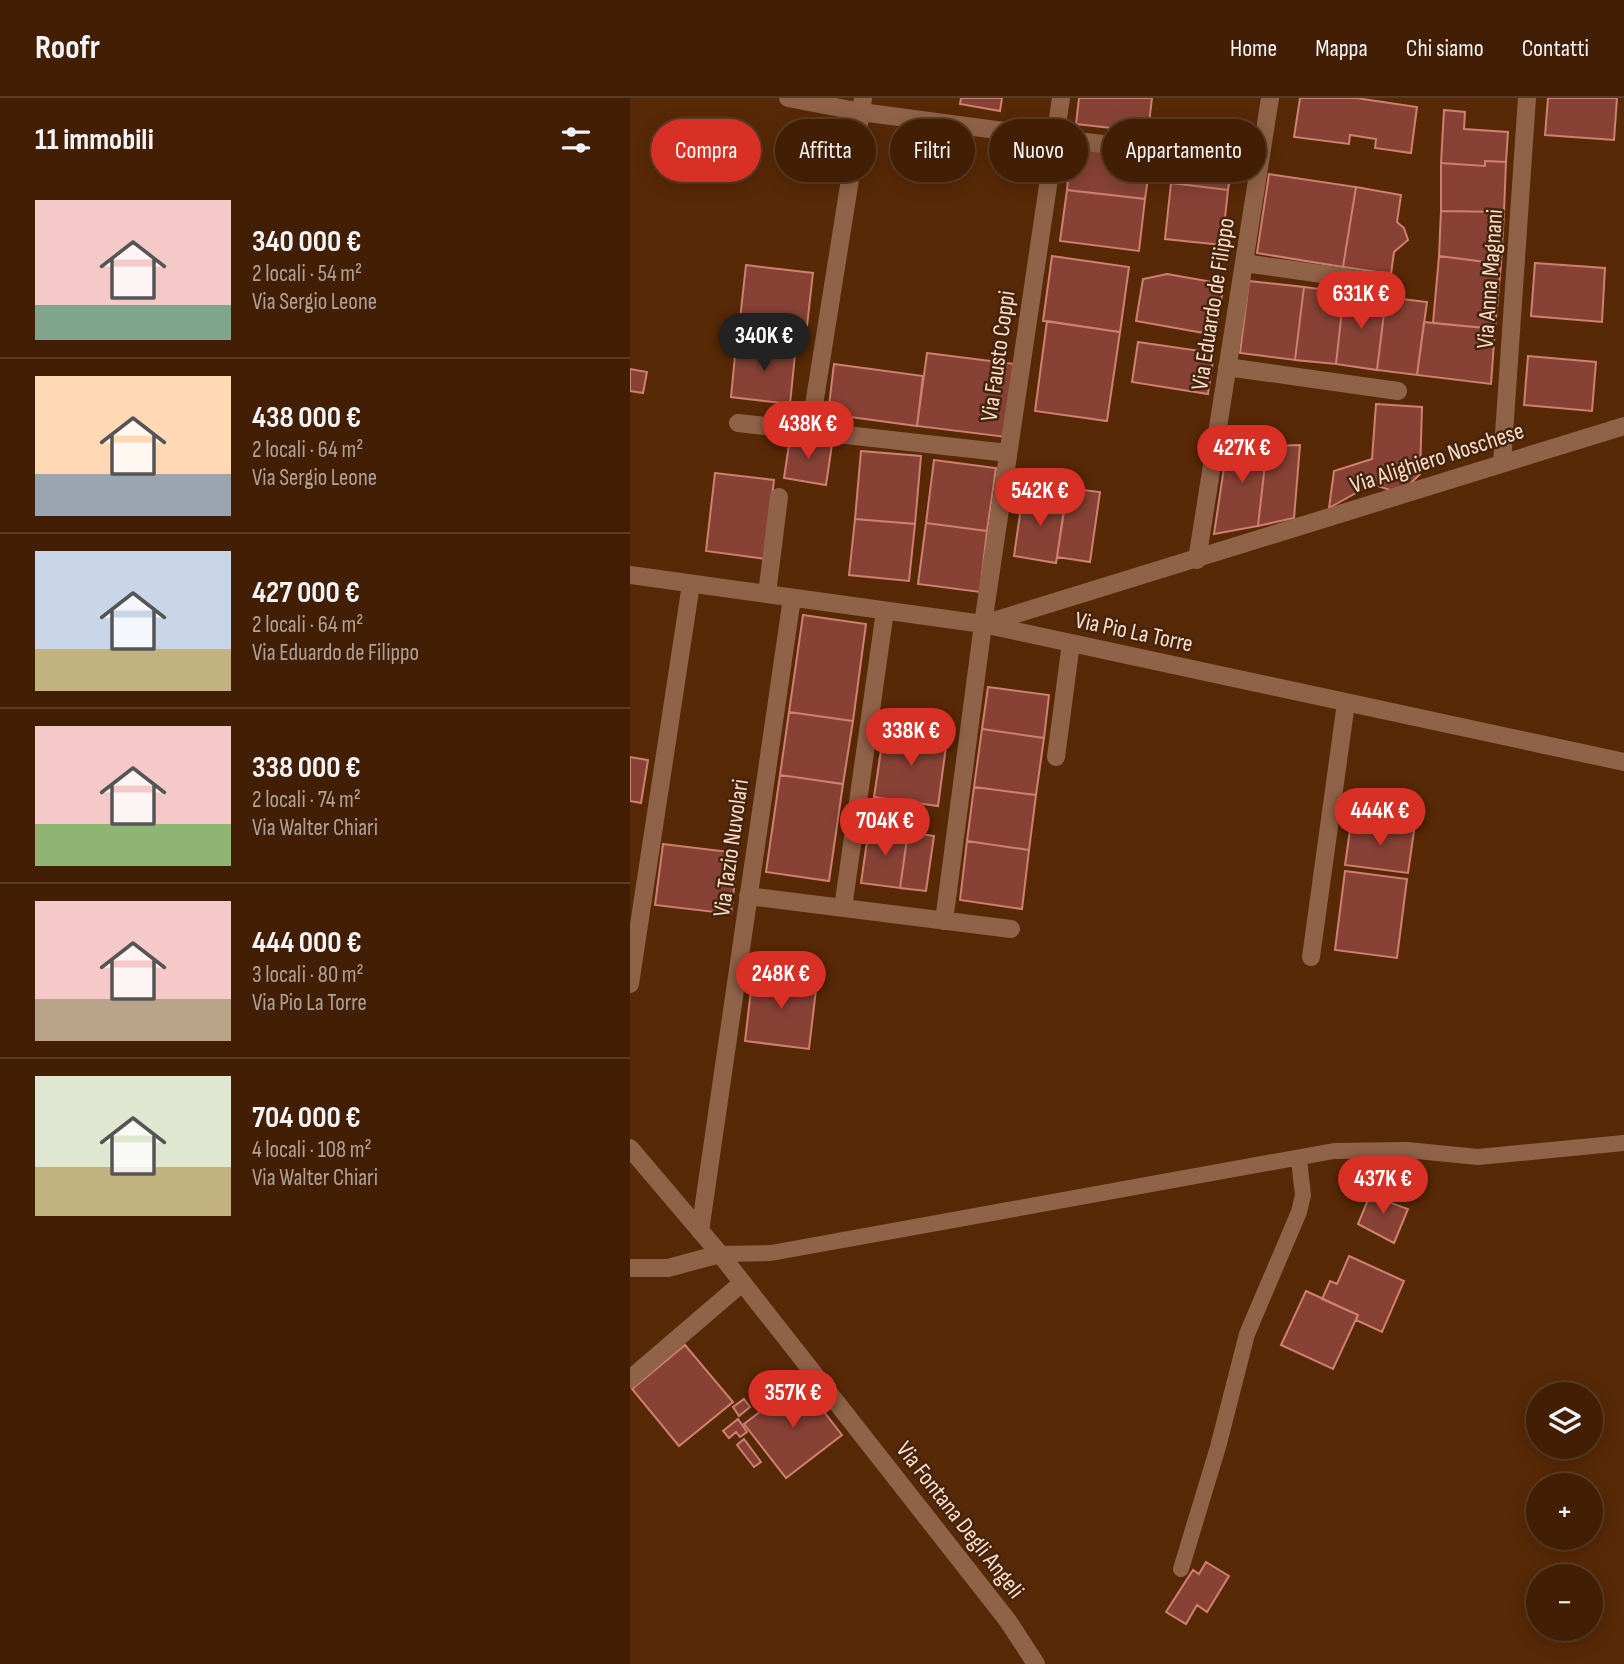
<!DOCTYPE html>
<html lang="it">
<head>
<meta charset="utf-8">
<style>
  :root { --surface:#421f04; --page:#4c2c13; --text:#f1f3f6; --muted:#aea29a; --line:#5a3d26; --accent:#d93025 }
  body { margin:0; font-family:"Sofia Sans Condensed",sans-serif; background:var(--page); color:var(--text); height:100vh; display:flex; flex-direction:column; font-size:26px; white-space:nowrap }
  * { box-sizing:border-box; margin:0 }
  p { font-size:23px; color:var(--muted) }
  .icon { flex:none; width:38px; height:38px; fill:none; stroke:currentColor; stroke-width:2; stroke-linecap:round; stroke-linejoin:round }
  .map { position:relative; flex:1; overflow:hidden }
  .side { display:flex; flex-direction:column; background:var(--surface); width:630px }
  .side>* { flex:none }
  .guide { position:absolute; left:21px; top:21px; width:665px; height:63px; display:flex; gap:14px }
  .buttons { position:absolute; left:896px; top:1284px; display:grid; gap:14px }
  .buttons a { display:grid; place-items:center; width:77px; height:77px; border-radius:50%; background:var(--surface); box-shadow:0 4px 18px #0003,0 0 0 2px var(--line); font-size:35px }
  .price { position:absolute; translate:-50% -60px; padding:0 16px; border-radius:24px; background:var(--accent); color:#fff; font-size:23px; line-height:46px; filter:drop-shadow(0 2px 4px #0008) }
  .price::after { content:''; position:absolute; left:50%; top:42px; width:21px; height:16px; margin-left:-10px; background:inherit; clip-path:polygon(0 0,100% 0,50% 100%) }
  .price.current { background:#222; color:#fff }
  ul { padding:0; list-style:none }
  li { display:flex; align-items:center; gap:21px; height:175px; padding:0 35px }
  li+li { border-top:2px solid var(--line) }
  li span { display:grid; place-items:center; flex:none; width:196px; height:140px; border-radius:0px; color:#555 }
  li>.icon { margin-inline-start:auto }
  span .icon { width:84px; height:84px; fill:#fffc; stroke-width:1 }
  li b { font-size:30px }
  h2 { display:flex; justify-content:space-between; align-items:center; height:84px; padding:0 35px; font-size:30px }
  .tag { padding:0 24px; border-radius:32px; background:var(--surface); box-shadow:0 4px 18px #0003,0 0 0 2px var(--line); font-size:24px; line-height:63px }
  .tag.current { background:var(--accent); color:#fff }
  header { display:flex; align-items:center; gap:42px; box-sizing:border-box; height:98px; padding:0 35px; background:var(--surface); border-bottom:2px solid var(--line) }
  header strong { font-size:33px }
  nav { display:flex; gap:38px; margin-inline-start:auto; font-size:24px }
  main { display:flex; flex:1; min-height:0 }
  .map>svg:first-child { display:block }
  .building { fill:#874235; stroke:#cf8070; stroke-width:2 }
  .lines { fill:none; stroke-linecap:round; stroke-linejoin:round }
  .service { stroke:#906348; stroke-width:16 }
  .minor { stroke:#906348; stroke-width:18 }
  .labels { text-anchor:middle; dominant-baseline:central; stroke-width:5; stroke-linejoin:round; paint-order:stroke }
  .street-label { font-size:24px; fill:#fbddcc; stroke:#45240d }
</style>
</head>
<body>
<header>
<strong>Roofr</strong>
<nav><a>Home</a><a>Mappa</a><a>Chi siamo</a><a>Contatti</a></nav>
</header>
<main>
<section class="side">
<h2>11 immobili<svg class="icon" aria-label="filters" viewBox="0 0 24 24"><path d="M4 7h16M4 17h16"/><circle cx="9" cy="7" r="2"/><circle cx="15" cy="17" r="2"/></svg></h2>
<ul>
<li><span style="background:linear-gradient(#f6c9c9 75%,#7fa58c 0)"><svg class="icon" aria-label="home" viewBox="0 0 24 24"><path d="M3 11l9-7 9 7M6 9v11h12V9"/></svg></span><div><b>340 000 €</b><p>2 locali · 54 m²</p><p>Via Sergio Leone</p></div></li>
<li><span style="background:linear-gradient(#ffd9b3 70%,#9aa5b1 0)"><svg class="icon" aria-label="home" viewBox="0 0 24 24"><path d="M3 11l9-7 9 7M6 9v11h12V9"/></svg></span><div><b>438 000 €</b><p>2 locali · 64 m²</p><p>Via Sergio Leone</p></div></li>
<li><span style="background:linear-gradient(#c9d6e8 70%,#c2b280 0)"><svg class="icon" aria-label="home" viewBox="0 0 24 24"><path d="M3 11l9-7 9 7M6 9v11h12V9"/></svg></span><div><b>427 000 €</b><p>2 locali · 64 m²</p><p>Via Eduardo de Filippo</p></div></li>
<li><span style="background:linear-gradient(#f6c9c9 70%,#8fb573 0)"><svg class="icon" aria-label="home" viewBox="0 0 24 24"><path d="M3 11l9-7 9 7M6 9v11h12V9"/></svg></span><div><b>338 000 €</b><p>2 locali · 74 m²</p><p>Via Walter Chiari</p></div></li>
<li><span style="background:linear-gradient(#f6c9c9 70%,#b9a48a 0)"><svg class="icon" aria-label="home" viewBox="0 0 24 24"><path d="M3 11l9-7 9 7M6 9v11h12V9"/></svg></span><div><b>444 000 €</b><p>3 locali · 80 m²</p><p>Via Pio La Torre</p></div></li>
<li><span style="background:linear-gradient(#dfe7d0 65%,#c2b280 0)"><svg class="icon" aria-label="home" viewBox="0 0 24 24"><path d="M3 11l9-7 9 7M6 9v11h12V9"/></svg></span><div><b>704 000 €</b><p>4 locali · 108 m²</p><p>Via Walter Chiari</p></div></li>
</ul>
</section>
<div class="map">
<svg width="994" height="1566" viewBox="0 0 994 1566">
  <rect width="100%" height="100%" fill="#582906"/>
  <path class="building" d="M 331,0 L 372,0 L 370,13 L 330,6 Z
    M 449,0 L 522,0 L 518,34 L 446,26 Z
    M 670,0 L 726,0 L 787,9 L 781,55 L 745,50 L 746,41 L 720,37 L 719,46 L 664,39 Z
    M 918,0 L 987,0 L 984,42 L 915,37 Z
    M 814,12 L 835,14 L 834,31 L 878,34 L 876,64 L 855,63 L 855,68 L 811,65 Z
    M 441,49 L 521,59 L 515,101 L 437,92 Z
    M 855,63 L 876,64 L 874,114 L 811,113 L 811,65 L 855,68 Z
    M 543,66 L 601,73 L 598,92 L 541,85 Z
    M 639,76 L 726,89 L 713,169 L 627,155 Z
    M 541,85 L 598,92 L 592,147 L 535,141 Z
    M 726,89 L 771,97 L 767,124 L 774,130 L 778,142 L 764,154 L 761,176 L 713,169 Z
    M 437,92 L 515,101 L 509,153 L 430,143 Z
    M 811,113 L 874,114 L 871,166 L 809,158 Z
    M 422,158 L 499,169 L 490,234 L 413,223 Z
    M 809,158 L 871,166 L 865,231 L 803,225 Z
    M 905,165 L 975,170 L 972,224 L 901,218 Z
    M 116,167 L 183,175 L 177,228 L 110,221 Z
    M 537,176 L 594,186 L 585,237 L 506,223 L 513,181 Z
    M 619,183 L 674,189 L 665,262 L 610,255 Z
    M 674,189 L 714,194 L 706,266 L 665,262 Z
    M 714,194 L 756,199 L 747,272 L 706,266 Z
    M 756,199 L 797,204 L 787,277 L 747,272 Z
    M 417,223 L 490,234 L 477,323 L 405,313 Z
    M 794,224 L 865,231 L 861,286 L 787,277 Z
    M 508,244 L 584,255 L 578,296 L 502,284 Z
    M 139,245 L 166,247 L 160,306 L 101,299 L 106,247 L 139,250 Z
    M 297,255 L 385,266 L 376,339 L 287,328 Z
    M 898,258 L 966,264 L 962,313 L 894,307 Z
    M 204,266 L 293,278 L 287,328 L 198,316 Z
    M 0,271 L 17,274 L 13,295 L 0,293 Z
    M 746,306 L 792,309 L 790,376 L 777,389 L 760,392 L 742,386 L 699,410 L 704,373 L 742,361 Z
    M 160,340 L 202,346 L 196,387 L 154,380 Z
    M 638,340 L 628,428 L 584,436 L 598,343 Z
    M 670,347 L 664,420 L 628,428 L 637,348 Z
    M 231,353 L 291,358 L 285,426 L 225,421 Z
    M 304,362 L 366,370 L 357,433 L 296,425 Z
    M 85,375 L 144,382 L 135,461 L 76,453 Z
    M 437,390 L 470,394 L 460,464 L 427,459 Z
    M 393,395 L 436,401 L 426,465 L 384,458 Z
    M 225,421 L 285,426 L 279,483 L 219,477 Z
    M 296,425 L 357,433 L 350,494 L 288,486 Z
    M 173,517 L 236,526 L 223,623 L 159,614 Z
    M 358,589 L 419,597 L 414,640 L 352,631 Z
    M 159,614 L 223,623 L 213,686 L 150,677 Z
    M 352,631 L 414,640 L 406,697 L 344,689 Z
    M 254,632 L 317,641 L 308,708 L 244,699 Z
    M 0,659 L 18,662 L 11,705 L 0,703 Z
    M 150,677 L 213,686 L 199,783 L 136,774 Z
    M 344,689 L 406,697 L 399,752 L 337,743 Z
    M 721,725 L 784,733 L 778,775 L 715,767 Z
    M 239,729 L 278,734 L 270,790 L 231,785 Z
    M 278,734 L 304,738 L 296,793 L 270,790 Z
    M 337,743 L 399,752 L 392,811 L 330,802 Z
    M 33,746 L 108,755 L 101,816 L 25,807 Z
    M 715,773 L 777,781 L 767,860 L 705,852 Z
    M 123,875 L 187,883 L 179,951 L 115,943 Z
    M 742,1092 L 763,1100 L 761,1105 L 778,1111 L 764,1145 L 728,1126 Z
    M 719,1158 L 774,1183 L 752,1234 L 726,1222 L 728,1217 L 692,1201 L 700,1183 L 707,1186 Z
    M 676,1193 L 728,1217 L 703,1271 L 651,1247 Z
    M 55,1247 L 103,1304 L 49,1348 L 2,1291 Z
    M 170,1283 L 212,1337 L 156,1380 L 114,1326 Z
    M 114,1301 L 120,1309 L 109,1318 L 103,1309 Z
    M 108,1321 L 117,1334 L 110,1339 L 106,1334 L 99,1340 L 93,1333 Z
    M 114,1341 L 131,1364 L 124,1369 L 107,1347 Z
    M 576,1464 L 599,1478 L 577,1514 L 567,1507 L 556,1526 L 536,1514 L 563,1472 L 569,1476 Z"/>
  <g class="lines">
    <path class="service" d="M 90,1156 L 141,1155 L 704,1053 L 777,1052 L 848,1059 L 994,1045
      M 551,1471 L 588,1349 L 617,1236 L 669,1114 L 673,1097 L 669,1062"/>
    <path class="minor" d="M 158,0 L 231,14 L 629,67
      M 614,165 L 755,185
      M 597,269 L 768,293
      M 108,325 L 378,355
      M 180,332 L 233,0
      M 872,365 L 897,0
      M 567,462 L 640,0
      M 0,477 L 353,526 L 994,664
      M 137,496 L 149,399
      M 357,525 L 994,328
      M 426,659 L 441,545
      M 118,798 L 381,831
      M 213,810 L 255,513
      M 314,823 L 353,526 L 431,0
      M 681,859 L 716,605
      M 0,886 L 61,486
      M 0,1050 L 90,1156 L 378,1523 L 406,1566
      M 70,1133 L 162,500
      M 0,1170 L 38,1170 L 90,1156
      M 0,1281 L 112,1185"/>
  </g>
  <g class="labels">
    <g class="street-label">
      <text transform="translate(860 181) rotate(-86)">Via Anna Magnani</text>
      <text transform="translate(583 206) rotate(-81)">Via Eduardo de Filippo</text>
      <text transform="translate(368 258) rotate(-82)">Via Fausto Coppi</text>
      <text transform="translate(807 360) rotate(-18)">Via Alighiero Noschese</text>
      <text transform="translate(504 534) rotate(12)">Via Pio La Torre</text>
      <text transform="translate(101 750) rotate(-82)">Via Tazio Nuvolari</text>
      <text transform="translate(330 1422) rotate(52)">Via Fontana Degli Angeli</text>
    </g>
  </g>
</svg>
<div class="buttons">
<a><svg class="icon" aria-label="layers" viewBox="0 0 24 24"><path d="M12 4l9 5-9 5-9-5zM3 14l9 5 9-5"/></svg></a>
<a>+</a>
<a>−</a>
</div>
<b class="price" style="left:731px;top:233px">631K €</b>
<b class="price current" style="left:134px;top:275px">340K €</b>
<b class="price" style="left:178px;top:363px">438K €</b>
<b class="price" style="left:612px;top:387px">427K €</b>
<b class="price" style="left:410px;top:430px">542K €</b>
<b class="price" style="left:281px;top:670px">338K €</b>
<b class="price" style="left:750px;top:750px">444K €</b>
<b class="price" style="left:255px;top:760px">704K €</b>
<b class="price" style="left:151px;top:913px">248K €</b>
<b class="price" style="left:753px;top:1118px">437K €</b>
<b class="price" style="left:163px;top:1332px">357K €</b>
<div class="guide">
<a class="tag current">Compra</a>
<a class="tag">Affitta</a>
<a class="tag">Filtri</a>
<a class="tag">Nuovo</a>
<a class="tag">Appartamento</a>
</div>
</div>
</main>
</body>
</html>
